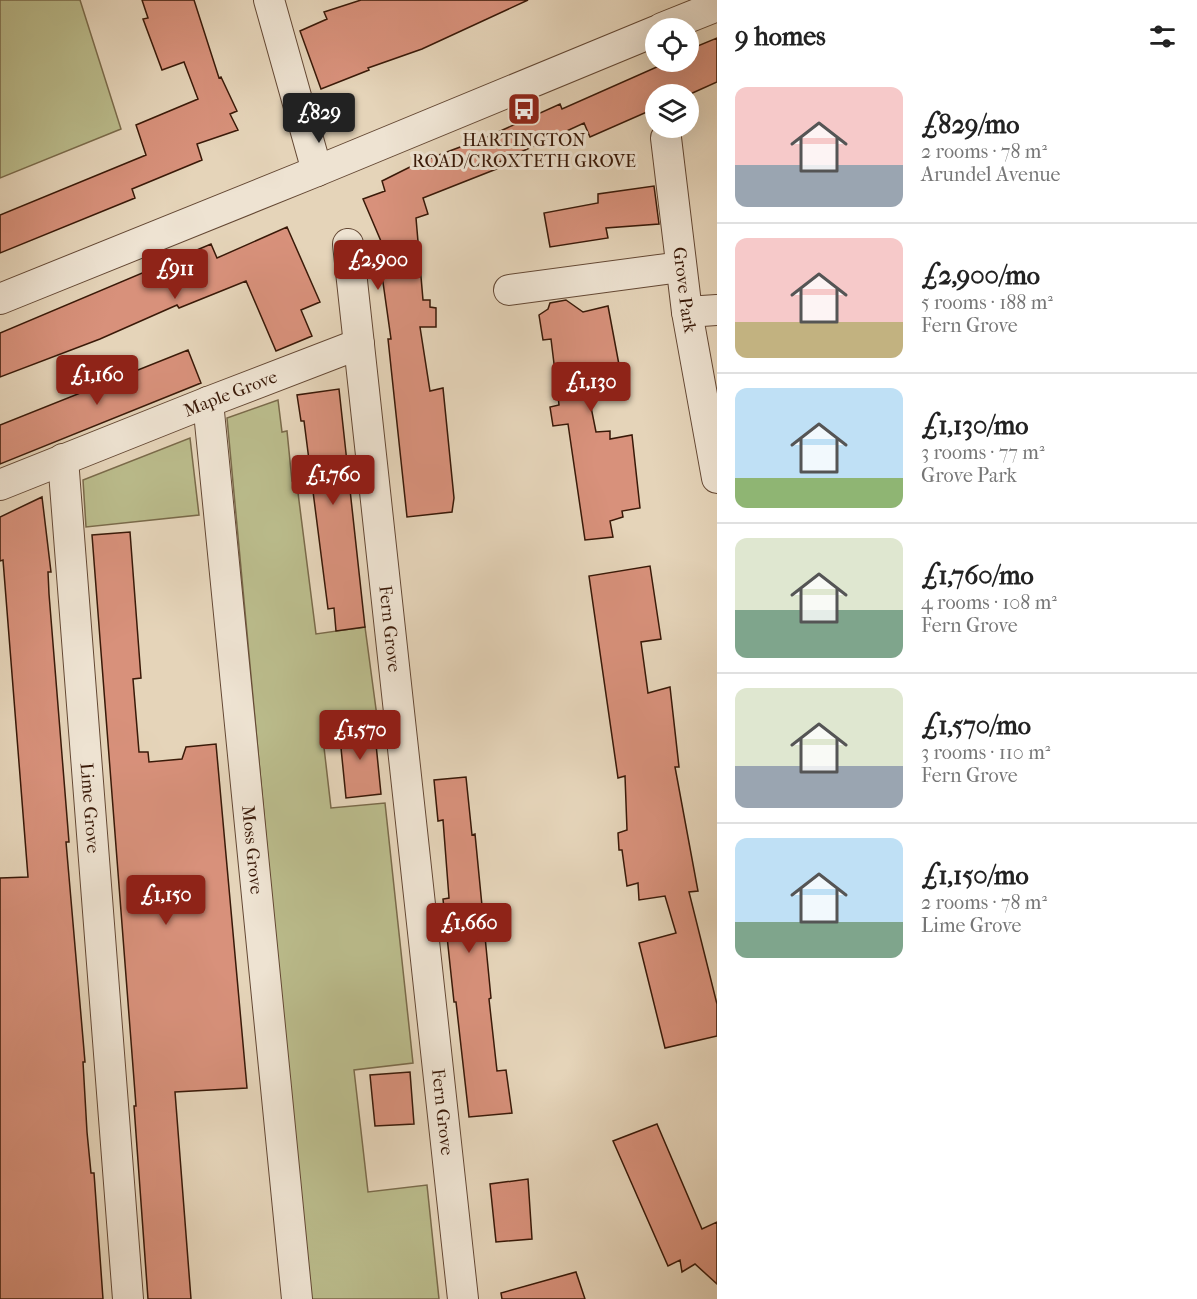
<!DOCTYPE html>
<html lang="en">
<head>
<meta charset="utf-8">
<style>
  :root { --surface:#fff; --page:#f2f2f2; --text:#222; --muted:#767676; --line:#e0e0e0; --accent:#8f2418 }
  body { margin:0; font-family:"IM FELL French Canon",serif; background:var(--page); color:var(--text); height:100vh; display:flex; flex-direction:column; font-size:22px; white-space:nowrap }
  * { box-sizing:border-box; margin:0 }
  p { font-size:20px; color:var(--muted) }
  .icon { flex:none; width:33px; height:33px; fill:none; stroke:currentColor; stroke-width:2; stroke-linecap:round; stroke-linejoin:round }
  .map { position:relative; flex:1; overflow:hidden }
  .panel { display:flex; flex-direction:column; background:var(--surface); width:480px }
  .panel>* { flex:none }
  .controls { position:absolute; left:645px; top:18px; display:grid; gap:12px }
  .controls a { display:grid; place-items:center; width:54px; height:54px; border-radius:50%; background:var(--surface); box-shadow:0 6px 24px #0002; font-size:30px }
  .price { position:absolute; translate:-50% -51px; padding:0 14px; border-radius:6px; background:var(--accent); color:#fff; font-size:20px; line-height:39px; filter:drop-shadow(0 2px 3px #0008) }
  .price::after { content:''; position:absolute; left:50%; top:36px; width:18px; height:14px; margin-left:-9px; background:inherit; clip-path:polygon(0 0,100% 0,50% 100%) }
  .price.on { background:#222; color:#fff }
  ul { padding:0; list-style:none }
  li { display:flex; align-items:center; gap:18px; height:150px; padding:0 18px }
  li+li { border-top:2px solid var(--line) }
  li span { display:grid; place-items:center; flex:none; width:168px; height:120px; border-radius:12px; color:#555 }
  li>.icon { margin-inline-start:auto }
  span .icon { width:72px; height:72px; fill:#fffc; stroke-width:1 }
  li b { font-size:26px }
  h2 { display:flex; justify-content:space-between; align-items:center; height:72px; padding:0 18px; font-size:26px }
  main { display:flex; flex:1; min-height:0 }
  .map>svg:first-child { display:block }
  .green { fill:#babb8b; stroke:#7a6a4a; stroke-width:1.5 }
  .building { fill:#d8917b; stroke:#391908; stroke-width:1.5 }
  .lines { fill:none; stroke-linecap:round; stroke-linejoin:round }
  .minor-casing { stroke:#644834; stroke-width:32 }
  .minor { stroke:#eee3d2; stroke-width:30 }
  .labels { text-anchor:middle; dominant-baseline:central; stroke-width:6; stroke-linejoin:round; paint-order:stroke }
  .poi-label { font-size:18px; fill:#391908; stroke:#eee3d2 }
  .street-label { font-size:18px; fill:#391908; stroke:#eee3d2 }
</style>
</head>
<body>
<main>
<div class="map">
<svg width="717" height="1299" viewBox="0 0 717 1299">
  <rect width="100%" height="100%" fill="#e5d4b9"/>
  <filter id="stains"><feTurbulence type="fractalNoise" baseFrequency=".00333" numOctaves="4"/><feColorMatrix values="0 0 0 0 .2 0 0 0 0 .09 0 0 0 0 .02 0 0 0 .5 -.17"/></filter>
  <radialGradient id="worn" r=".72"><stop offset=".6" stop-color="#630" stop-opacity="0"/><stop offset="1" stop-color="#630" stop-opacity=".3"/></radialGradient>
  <path class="green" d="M 0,0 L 80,0 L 121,129 L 0,178 Z
    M 278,400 L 282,432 L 287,431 L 292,481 L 297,485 L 316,634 L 365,627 L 378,724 L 322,730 L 331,808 L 385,803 L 413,1063 L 354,1070 L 368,1192 L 427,1185 L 439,1299 L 309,1299 L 227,418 Z
    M 190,438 L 199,515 L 86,527 L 83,480 Z"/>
  <path class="building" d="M 142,0 L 194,0 L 219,78 L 221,77 L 237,111 L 230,114 L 238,130 L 197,144 L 202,160 L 132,189 L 135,198 L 0,253 L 0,215 L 146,155 L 136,125 L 198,99 L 184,62 L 162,70 L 143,19 L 148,18 Z
    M 361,0 L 528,0 L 422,49 L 368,68 L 369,70 L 321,89 L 300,31 L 327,19 L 324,12 Z
    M 717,38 L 717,82 L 688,95 L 688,93 L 656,94 L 656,108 L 590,137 L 584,123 L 497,163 L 499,168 L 423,198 L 428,214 L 416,218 L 423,300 L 430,300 L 430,307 L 436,308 L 436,327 L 420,327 L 430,391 L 443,388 L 454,498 L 452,512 L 407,517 L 388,339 L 391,339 L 379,254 L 386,253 L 363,199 L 385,191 L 382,181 L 420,162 L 487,137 L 560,104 L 562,109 L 668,62 L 688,62 L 688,50 Z
    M 654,186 L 659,224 L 606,228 L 608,238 L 550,247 L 544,213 L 598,203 L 598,194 Z
    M 287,227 L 320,302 L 301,310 L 312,336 L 276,351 L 246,281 L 179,308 L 177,305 L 100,339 L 0,377 L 0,333 L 211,244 L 217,258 Z
    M 566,300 L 583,312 L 608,306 L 623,386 L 588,392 L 596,432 L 610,431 L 610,439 L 632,435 L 640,508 L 622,511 L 623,517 L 610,521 L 613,537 L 585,540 L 568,424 L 553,426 L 550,407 L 559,405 L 551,339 L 543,340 L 539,315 L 548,309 L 550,303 Z
    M 188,350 L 201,383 L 0,464 L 0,425 Z
    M 339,389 L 365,627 L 336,631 L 334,608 L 328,609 L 304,421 L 301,421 L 297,395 Z
    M 42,497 L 51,572 L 48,572 L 49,594 L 69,842 L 66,842 L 85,1062 L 83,1062 L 87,1132 L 91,1173 L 94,1173 L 103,1299 L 0,1299 L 0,878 L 28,877 L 3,560 L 0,561 L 0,517 Z
    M 130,532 L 141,678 L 133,679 L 139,752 L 148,752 L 149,762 L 182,759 L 186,747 L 216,744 L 247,1088 L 175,1092 L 191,1299 L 148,1299 L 134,1106 L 136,1106 L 92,535 Z
    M 650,566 L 661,639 L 641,642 L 648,693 L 670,687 L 679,767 L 675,767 L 698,891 L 689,892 L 717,1004 L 717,1036 L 665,1048 L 639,943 L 676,933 L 665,896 L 639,900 L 638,883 L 627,886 L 622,850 L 619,850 L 618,833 L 627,830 L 625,776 L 618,778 L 589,576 Z
    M 374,724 L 381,794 L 346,798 L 339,728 Z
    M 466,777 L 472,835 L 475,834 L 491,998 L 489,999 L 497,1071 L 506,1070 L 512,1113 L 469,1117 L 456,1002 L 454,1002 L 443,899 L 449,898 L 443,820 L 438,821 L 434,780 Z
    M 410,1072 L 414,1124 L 375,1126 L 370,1075 Z
    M 657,1124 L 702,1229 L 717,1222 L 717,1284 L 695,1264 L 682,1272 L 680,1260 L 668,1266 L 613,1141 Z
    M 528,1179 L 532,1239 L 496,1242 L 490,1184 Z
    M 576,1272 L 585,1299 L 502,1299 L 501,1293 Z"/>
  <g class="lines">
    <defs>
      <g id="minor">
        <path d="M 269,0 L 317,171"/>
        <path d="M 662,28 L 717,6"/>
        <path id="s1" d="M 666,138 L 687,312 L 717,478"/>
        <path id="s2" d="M 348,244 L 463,1299"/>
        <path d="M 509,290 L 681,267"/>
        <path d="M 0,299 L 317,171 L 656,31"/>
        <path d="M 687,312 L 717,310"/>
        <path id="s3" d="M 208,402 L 297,1299"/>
        <path id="s4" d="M 63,459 L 128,1299"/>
        <path id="s5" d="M 0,485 L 208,402 L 359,344"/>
      </g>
    </defs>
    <use href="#minor" class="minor-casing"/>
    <use href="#minor" class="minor"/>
  </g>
  <defs>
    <symbol id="bus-square" viewBox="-11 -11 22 22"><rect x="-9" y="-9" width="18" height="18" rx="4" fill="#8f2418" stroke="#eee3d2"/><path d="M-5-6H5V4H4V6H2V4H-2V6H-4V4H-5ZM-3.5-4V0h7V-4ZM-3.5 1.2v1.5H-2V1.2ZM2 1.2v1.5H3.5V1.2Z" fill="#fff"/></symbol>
  </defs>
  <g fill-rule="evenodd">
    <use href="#bus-square" x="505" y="90" width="38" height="38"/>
  </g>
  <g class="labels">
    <g class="poi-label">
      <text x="524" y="140">HARTINGTON<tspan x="524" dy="21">ROAD/CROXTETH GROVE</tspan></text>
    </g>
    <g class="street-label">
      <text stroke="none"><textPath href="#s1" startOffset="153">Grove Park</textPath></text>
      <text stroke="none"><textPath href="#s5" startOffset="248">Maple Grove</textPath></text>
      <text stroke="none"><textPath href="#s2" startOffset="387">Fern Grove</textPath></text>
      <text stroke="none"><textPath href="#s4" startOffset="350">Lime Grove</textPath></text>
      <text stroke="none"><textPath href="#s3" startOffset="450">Moss Grove</textPath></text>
      <text stroke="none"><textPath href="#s2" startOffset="873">Fern Grove</textPath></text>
    </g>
  </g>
  <rect width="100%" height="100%" filter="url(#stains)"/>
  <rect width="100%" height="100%" fill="url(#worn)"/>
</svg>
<div class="controls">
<a><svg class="icon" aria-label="locate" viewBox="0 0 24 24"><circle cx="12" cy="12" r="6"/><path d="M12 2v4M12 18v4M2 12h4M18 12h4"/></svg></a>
<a><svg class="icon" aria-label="layers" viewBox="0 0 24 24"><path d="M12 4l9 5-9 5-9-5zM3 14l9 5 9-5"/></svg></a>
</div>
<b class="price on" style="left:319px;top:144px">£829</b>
<b class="price" style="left:378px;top:291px">£2,900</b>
<b class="price" style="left:175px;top:300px">£911</b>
<b class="price" style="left:97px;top:406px">£1,160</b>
<b class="price" style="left:591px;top:413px">£1,130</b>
<b class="price" style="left:333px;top:506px">£1,760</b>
<b class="price" style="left:360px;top:761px">£1,570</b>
<b class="price" style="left:166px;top:926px">£1,150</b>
<b class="price" style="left:469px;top:954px">£1,660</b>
</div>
<section class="panel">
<h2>9 homes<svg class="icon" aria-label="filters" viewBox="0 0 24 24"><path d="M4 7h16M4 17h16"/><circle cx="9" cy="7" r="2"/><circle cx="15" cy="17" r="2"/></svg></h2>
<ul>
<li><span style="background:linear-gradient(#f6c9c9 65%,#9aa5b1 0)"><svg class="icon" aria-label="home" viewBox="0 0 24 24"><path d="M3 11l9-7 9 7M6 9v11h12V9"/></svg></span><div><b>£829/mo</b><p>2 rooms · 78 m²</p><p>Arundel Avenue</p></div></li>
<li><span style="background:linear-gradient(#f6c9c9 70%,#c2b280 0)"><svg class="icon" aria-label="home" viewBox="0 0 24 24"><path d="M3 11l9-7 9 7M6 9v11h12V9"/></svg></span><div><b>£2,900/mo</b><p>5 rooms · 188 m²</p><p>Fern Grove</p></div></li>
<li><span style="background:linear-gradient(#bfe0f5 75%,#8fb573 0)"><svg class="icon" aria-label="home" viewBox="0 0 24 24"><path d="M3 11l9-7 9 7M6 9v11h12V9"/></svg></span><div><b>£1,130/mo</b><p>3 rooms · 77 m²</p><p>Grove Park</p></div></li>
<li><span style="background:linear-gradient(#dfe7d0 60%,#7fa58c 0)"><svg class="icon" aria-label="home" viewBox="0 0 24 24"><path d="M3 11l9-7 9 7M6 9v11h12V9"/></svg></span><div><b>£1,760/mo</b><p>4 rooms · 108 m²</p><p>Fern Grove</p></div></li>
<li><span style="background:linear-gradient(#dfe7d0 65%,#9aa5b1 0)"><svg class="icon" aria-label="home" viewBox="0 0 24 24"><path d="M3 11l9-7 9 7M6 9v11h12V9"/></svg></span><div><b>£1,570/mo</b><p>3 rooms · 110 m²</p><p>Fern Grove</p></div></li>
<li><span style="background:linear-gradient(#bfe0f5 70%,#7fa58c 0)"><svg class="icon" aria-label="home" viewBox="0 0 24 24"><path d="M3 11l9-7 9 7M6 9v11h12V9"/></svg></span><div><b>£1,150/mo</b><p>2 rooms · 78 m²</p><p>Lime Grove</p></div></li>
</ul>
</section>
</main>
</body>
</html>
